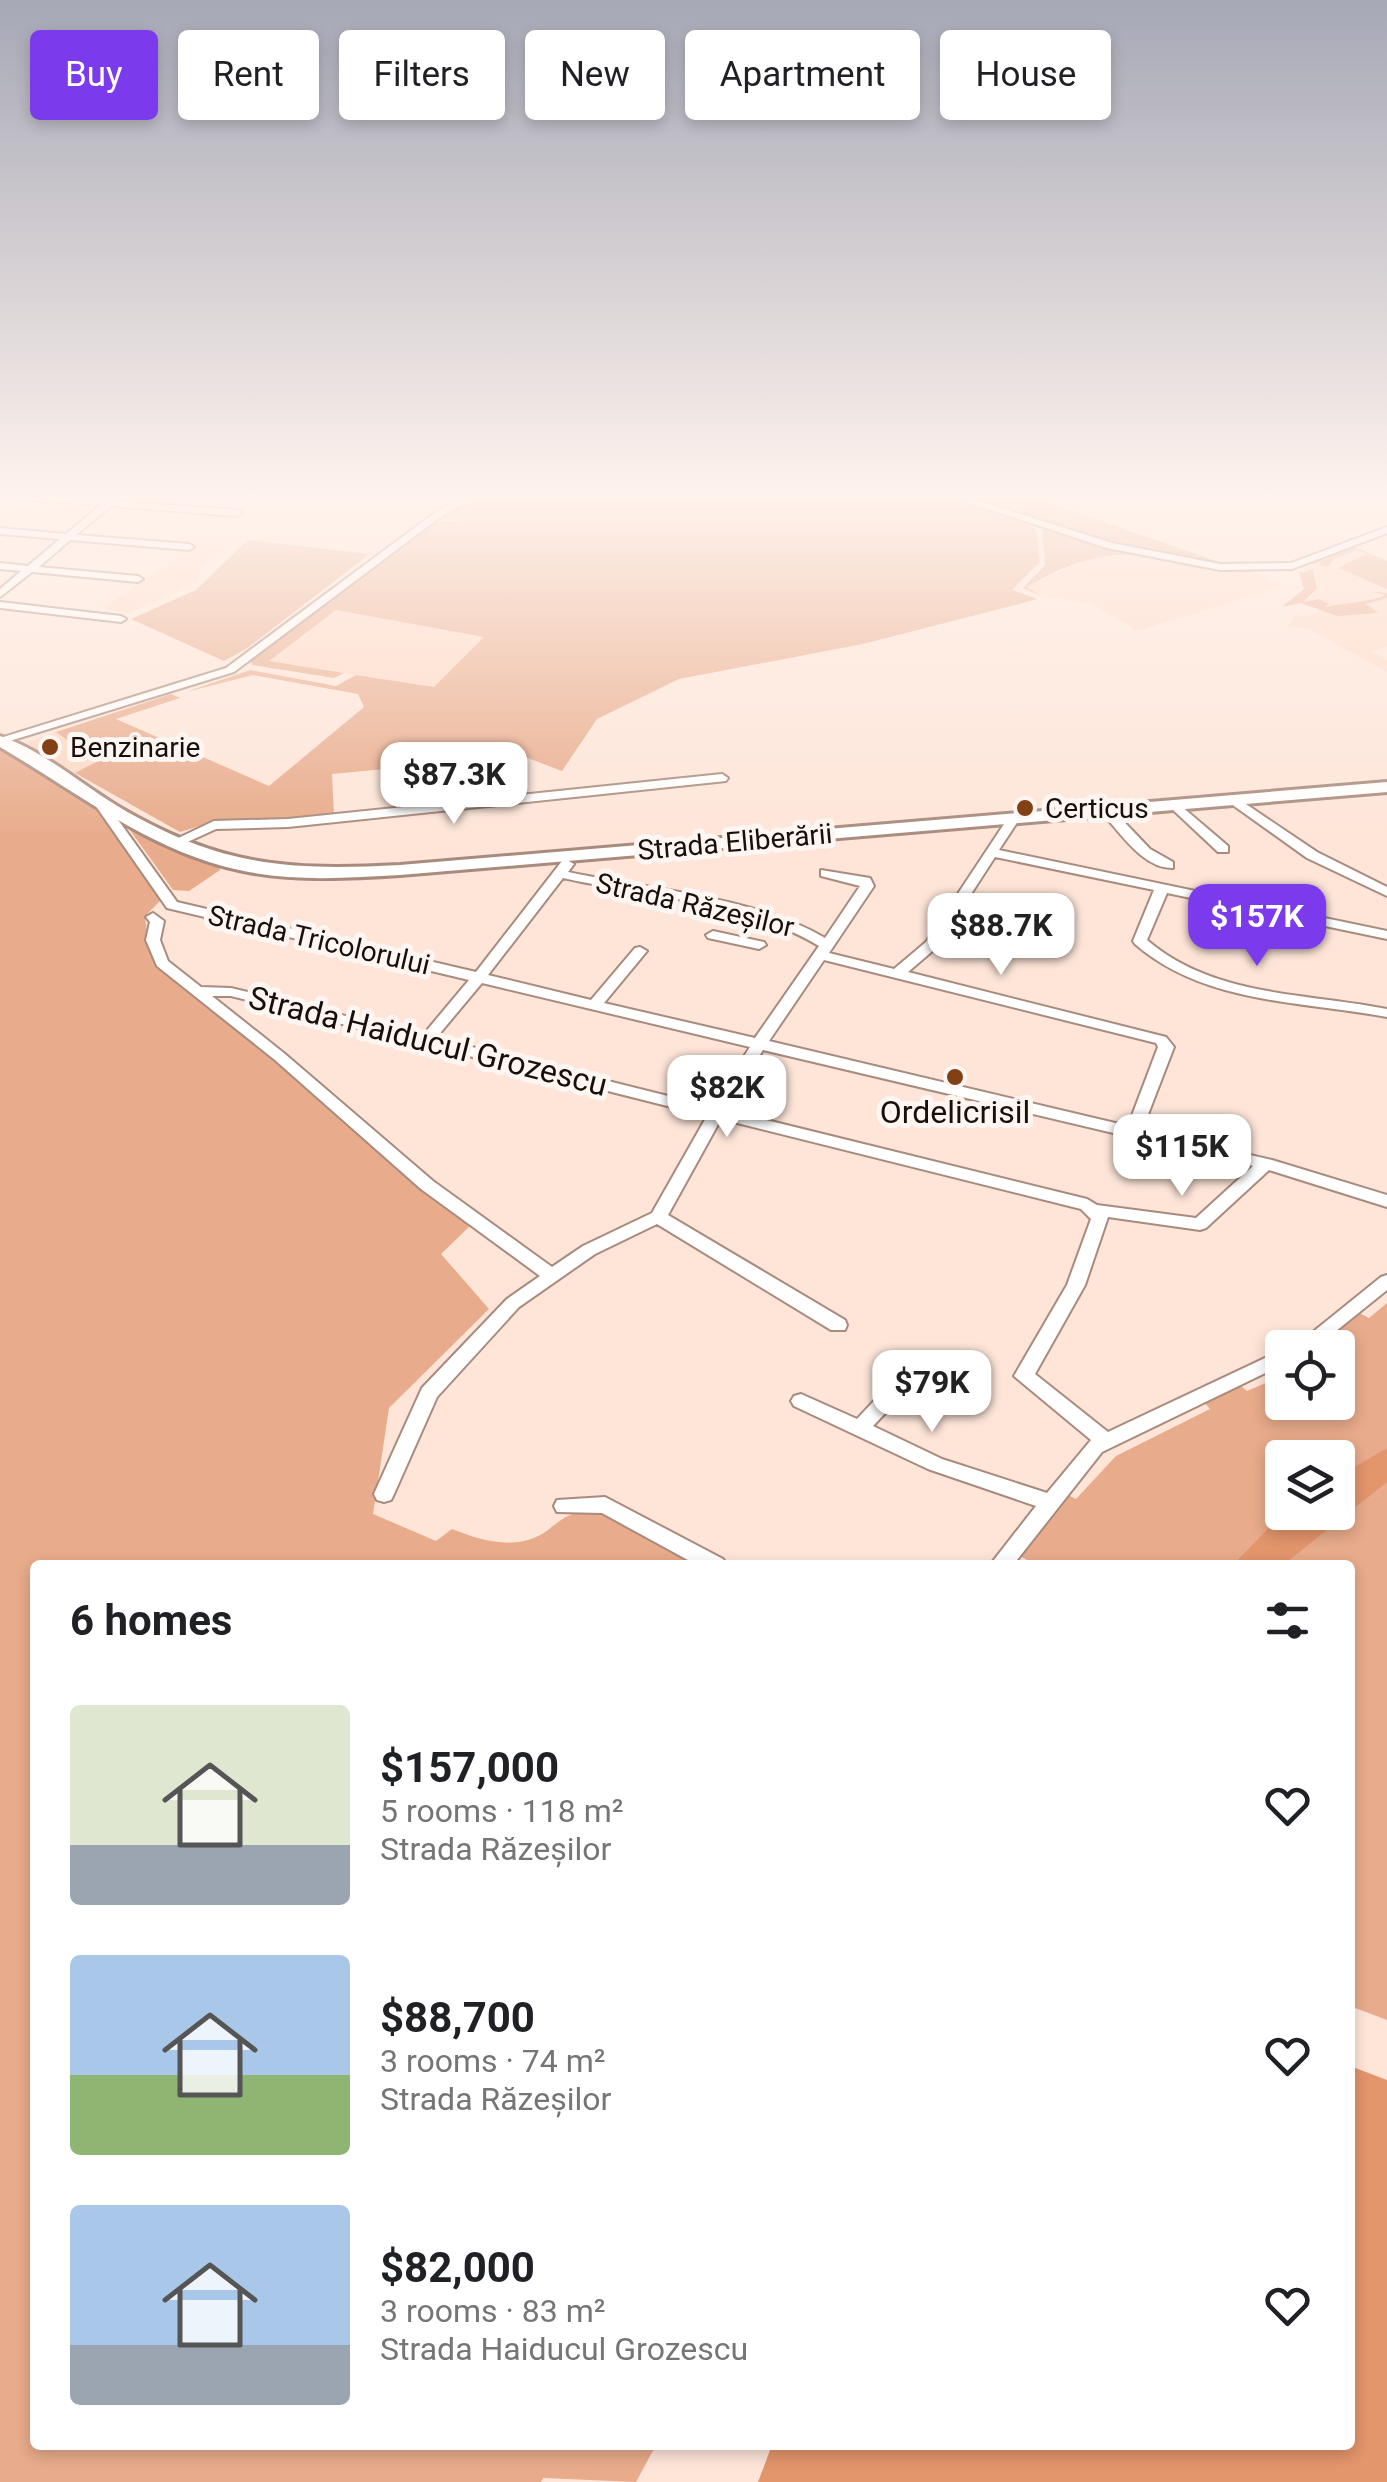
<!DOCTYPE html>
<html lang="en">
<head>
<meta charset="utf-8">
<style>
  :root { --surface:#fff; --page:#f6f6f6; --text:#202124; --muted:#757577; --accent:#7c3aed }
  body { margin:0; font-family:Roboto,sans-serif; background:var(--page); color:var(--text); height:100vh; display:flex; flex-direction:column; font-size:38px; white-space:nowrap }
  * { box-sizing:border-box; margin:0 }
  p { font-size:32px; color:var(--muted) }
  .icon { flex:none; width:55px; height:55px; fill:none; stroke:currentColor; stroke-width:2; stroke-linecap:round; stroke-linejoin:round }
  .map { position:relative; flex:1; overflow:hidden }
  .sheet { position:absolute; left:30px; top:1560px; width:1325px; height:890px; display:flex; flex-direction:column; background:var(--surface); border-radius:10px; box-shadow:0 5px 15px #0003 }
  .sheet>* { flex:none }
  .top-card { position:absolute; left:30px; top:30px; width:1328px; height:90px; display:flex; gap:20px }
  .fabs { position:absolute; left:1265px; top:1330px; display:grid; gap:20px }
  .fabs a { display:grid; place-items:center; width:90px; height:90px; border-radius:10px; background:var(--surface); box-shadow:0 5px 15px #0003; font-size:50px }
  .price { position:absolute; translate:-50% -85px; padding:0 22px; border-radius:20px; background:#fff; color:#222; font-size:32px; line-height:65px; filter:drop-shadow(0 2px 5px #0008) }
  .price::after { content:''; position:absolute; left:50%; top:60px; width:30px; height:22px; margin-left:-15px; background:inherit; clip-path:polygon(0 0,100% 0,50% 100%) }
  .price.on { background:var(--accent); color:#fff }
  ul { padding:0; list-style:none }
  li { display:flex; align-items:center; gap:30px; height:250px; padding:0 40px }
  li span { display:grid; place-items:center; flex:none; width:280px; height:200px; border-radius:10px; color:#555 }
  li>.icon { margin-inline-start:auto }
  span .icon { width:120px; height:120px; fill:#fffc; stroke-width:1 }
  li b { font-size:42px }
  h2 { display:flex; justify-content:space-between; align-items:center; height:120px; padding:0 40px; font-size:42px }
  .tag { padding:0 35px; border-radius:10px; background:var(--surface); box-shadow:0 5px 15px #0003; font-size:35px; line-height:90px }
  .tag.on { background:var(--accent); color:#fff }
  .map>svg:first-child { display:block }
  .built { fill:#fed8c4 }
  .green { fill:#e8ab8b; fill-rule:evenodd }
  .water { fill:#e3956c }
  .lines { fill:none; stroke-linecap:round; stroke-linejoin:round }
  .minor-casing { stroke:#a88b7d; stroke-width:4 }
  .tertiary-casing { stroke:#a88b7d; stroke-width:6 }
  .minor { fill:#fff; fill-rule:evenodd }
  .tertiary { fill:#fff; fill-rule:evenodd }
  .poi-dot { fill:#844015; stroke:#fdf6f3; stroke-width:4 }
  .labels { text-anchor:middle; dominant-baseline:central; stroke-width:10; stroke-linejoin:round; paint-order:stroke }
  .far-poi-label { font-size:28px; fill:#190f09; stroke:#fdf6f3; text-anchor:start }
  .far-street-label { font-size:28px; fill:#190f09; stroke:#fdf6f3 }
  .street-label { font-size:32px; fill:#190f09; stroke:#fdf6f3 }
  .poi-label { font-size:32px; fill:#190f09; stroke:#fdf6f3 }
</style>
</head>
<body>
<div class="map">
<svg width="1387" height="2482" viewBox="0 0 1387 2482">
  <rect width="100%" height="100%" fill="#fee5d8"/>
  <path class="built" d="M 202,544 L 228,548 L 201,566 L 198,582 L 127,614 L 102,607 Z
    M 1356,548 L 1387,561 L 1387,647 L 1371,651 L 1387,660 L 1387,672 L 1311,630 L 1288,626 L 1296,614 L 1303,617 L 1324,611 L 1298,600 L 1312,588 L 1309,572 L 1299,569 Z
    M 1101,553 L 1174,556 L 1210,568 L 1252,572 L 1283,586 L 1138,631 L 1091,604 L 1045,596 L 1026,587 Z
    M 336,610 L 485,637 L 434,687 L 268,661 Z
    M 56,732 L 63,735 L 99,762 L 75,773 L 22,744 Z"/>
  <path class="green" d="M 495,494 L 943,494 L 1029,522 L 1036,531 L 1040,562 L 1012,590 L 1038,599 L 863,644 L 679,679 L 597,719 L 562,771 L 512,752 L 445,773 L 438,764 L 332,774 L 334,816 L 216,821 L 180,832 L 75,773 L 98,761 L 56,732 L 171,694 L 180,698 L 116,719 L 269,786 L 364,707 L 358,694 L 253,675 L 186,692 L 250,670 L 336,686 L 356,675 L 434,687 L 484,637 L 336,610 L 269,661 L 344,673 L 334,678 L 252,665 L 251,661 L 437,521 L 470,522 L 441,518 L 461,503 Z
    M 953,494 L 1023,494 L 1228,565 L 1246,561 L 1259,567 C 1154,562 1053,524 953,494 Z
    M 1046,528 L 1115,550 L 1252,572 C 1156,564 1122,530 1027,587 L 1043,597 L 1023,588 L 1045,565 L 1042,529 Z
    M 248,540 L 370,554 L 246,649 L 224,661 L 131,619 L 196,590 Z
    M 1355,547 L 1387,561 L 1387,589 L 1338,568 L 1366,554 L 1357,550 L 1334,559 L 1328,567 L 1319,565 L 1322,562 L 1305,565 Z
    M 1307,569 L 1313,571 L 1317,588 L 1303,602 L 1319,599 L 1329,604 L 1324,607 C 1346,603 1364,603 1386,595 L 1374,592 L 1387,593 L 1387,598 L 1366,604 L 1378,613 L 1337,616 L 1301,603 L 1282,607 L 1304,589 L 1299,572 L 1309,572 Z
    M 0,748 L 90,800 L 160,901 L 145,916 L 148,943 L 158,964 L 471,1225 L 441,1254 L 489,1309 L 389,1408 L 373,1514 L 436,1541 L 452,1529 C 482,1541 519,1552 548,1530 C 562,1519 569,1512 588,1512 C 626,1513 668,1547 700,1565 L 35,1565 L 35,2445 L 656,2445 L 636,2482 L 543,2478 L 541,2482 L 0,2482 Z
    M 122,819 L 220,865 L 220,870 L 189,891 L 173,890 Z
    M 1387,1303 L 1387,2020 L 1350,2006 L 1350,1565 L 1027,1565 L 1029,1561 L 1018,1555 L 1066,1494 L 1076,1499 L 1116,1456 L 1210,1409 L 1203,1401 L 1239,1384 L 1247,1391 L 1282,1376 L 1282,1402 L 1338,1402 L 1338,1348 L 1331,1347 L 1336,1343 L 1328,1338 L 1359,1313 L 1369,1318 ZM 1282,1458 L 1338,1458 L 1338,1512 L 1282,1512 Z"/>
  <path class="water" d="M 1387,1448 L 1387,1482 L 1283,1565 L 1233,1565 L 1283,1513 L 1338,1512 L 1338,1477 Z
    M 1350,2066 L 1387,2080 L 1387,2482 L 758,2482 L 772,2445 L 1350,2445 Z"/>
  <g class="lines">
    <defs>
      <path id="minor" d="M 0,494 L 107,500 L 112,497 L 116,501 L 237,510 L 242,513 L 237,516 L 111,506 L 76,535 L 189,544 L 194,547 L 189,550 L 70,540 L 39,567 L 138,576 L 143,579 L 138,582 L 32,572 L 0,597 L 0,589 L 21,571 L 0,569 L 0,563 L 28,566 L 60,539 L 0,534 L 0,528 L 66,534 L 101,505 L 0,497 Z
        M 478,494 L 492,494 L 459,506 L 435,521 L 234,672 L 0,744 L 0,738 L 226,668 L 429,517 L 453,502 Z
        M 943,494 L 957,494 L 1112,543 L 1220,564 L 1291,563 L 1387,527 L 1387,533 L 1292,569 L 1220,570 L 1107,548 Z
        M 0,602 L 121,616 L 126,619 L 121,622 L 0,608 Z
        M 722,774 L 728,778 L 726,781 L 288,827 L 216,829 L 181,845 L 176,846 L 170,842 L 214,821 L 288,819 Z
        M 97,795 L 101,796 L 177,902 L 476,972 L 562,861 L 567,860 L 574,864 L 568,872 C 648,889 755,897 825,938 L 860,886 L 821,876 L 821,870 L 870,878 L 874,886 L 829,953 L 894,969 L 926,942 L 1008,818 L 1014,814 L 1020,818 L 999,850 L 1387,931 L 1387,939 L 1167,893 L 1147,940 C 1213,997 1306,993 1387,1009 L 1387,1017 C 1301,1001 1204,1004 1135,944 L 1133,941 L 1154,890 L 995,857 L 936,948 L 908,972 L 1166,1037 L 1174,1047 L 1142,1130 L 1272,1160 L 1387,1195 L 1387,1207 L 1269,1170 L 1206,1228 L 1200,1230 L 1108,1217 L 1085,1285 L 1035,1374 L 1108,1432 L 1282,1350 L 1282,1365 L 1102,1452 L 1013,1565 L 990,1565 L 1036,1506 L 928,1469 L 794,1406 L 791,1401 L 794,1396 L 801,1394 L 857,1419 L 899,1374 L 913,1374 L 916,1379 L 913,1384 L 873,1426 L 942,1459 L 1047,1493 L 1091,1440 L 1014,1376 L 1067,1285 L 1091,1219 L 1081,1209 L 721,1119 L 668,1215 L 845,1320 L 847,1325 L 845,1330 L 831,1330 L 657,1224 L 595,1254 L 519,1307 L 437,1397 L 394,1494 L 391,1500 L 384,1502 L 377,1500 L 374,1494 L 422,1388 L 507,1299 L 540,1276 L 421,1189 L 275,1060 L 157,966 L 146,940 L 150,922 L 146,917 L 153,913 L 164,921 L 160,940 L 168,961 L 201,987 L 231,988 L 423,1035 L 469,980 L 167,908 L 91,799 ZM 563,878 C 647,897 744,901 819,946 L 755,1038 L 604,1003 L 647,951 L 640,947 L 635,948 L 591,1000 L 488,975 ZM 824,960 L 1156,1043 L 1158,1047 L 1128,1126 L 769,1041 ZM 482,983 L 750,1047 L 712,1107 L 436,1038 ZM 212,996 L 231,996 L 707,1116 L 652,1213 L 583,1246 L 552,1267 L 433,1181 L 285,1054 ZM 763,1050 L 1253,1166 L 1196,1218 L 1097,1205 L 1087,1199 L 726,1110 Z
        M 1234,796 L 1317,852 L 1387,887 L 1387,896 L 1307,858 L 1230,803 L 1228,800 Z
        M 1174,800 L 1228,846 L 1228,852 L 1218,852 L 1170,807 L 1170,801 Z
        M 1106,806 L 1110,807 L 1150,849 L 1173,862 L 1173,868 C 1143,869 1120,832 1102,813 L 1100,810 Z
        M 713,931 L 764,942 L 766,945 L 759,949 L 708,938 L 706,935 Z
        M 1387,1275 L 1387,1290 L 1315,1348 L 1293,1348 L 1381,1277 Z
        M 605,1497 L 723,1559 L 727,1565 L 697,1565 L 602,1513 L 557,1512 L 554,1506 L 557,1500 Z"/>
      <path id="tertiary" d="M 0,736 C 42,750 81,784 119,807 C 219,866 287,871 400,865 L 1387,782 L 1387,792 L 400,875 C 347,878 291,882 239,870 C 150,851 77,792 0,747 Z"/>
    </defs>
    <use href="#minor" class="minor-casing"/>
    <use href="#tertiary" class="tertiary-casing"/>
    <use href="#minor" class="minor"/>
    <use href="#tertiary" class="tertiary"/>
  </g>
  <linearGradient id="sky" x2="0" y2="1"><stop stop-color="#a6a8b6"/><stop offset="0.59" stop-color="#fff3ed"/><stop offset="1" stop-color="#fff3ed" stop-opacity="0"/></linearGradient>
  <rect width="1387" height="841" fill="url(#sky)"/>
  <g class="poi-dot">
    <circle cx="50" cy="747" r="10"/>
    <circle cx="1025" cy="808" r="10"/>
    <circle cx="955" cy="1077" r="10"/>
  </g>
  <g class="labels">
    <g class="far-poi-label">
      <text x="70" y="747">Benzinarie</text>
      <text x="1045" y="808">Certicus</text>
    </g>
    <g class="far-street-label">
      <text transform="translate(735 842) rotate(-5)">Strada Eliberării</text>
      <text transform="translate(695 905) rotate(13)">Strada Răzeșilor</text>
      <text transform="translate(319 940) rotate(13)">Strada Tricolorului</text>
    </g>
    <g class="street-label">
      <text transform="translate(428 1041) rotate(14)">Strada Haiducul Grozescu</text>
    </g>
    <g class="poi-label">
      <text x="955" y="1112">Ordelicrisil</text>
    </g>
  </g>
</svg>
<div class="fabs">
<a><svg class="icon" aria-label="locate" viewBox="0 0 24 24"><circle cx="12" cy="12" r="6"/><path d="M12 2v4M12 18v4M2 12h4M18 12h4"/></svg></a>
<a><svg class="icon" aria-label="layers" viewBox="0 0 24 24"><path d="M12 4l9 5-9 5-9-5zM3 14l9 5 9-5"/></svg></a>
</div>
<b class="price" style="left:454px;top:827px">$87.3K</b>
<b class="price on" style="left:1257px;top:969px">$157K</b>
<b class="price" style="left:1001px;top:978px">$88.7K</b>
<b class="price" style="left:727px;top:1140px">$82K</b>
<b class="price" style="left:1182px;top:1199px">$115K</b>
<b class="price" style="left:932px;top:1435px">$79K</b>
<div class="top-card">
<a class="tag on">Buy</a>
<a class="tag">Rent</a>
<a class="tag">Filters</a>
<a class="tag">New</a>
<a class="tag">Apartment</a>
<a class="tag">House</a>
</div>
<section class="sheet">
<h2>6 homes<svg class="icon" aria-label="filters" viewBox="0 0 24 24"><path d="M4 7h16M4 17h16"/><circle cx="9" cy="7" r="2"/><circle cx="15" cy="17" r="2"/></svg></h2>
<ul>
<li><span style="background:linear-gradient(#dfe7d0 70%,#9aa5b1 0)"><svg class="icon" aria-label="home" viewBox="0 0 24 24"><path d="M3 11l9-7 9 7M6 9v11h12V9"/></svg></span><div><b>$157,000</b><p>5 rooms · 118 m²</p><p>Strada Răzeșilor</p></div><svg class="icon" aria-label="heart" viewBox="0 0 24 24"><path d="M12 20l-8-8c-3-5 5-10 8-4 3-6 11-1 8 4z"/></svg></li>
<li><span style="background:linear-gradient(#a9c7e8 60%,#8fb573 0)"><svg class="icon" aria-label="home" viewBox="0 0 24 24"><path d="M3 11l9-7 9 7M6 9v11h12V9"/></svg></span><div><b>$88,700</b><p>3 rooms · 74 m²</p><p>Strada Răzeșilor</p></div><svg class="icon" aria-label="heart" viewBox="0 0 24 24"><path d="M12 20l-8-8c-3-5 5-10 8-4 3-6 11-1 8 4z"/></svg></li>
<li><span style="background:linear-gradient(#a9c7e8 70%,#9aa5b1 0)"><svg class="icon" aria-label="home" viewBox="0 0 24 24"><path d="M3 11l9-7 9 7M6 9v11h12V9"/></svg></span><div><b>$82,000</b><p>3 rooms · 83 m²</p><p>Strada Haiducul Grozescu</p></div><svg class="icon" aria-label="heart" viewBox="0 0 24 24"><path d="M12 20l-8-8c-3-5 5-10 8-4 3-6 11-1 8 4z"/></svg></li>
</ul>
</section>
</div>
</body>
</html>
